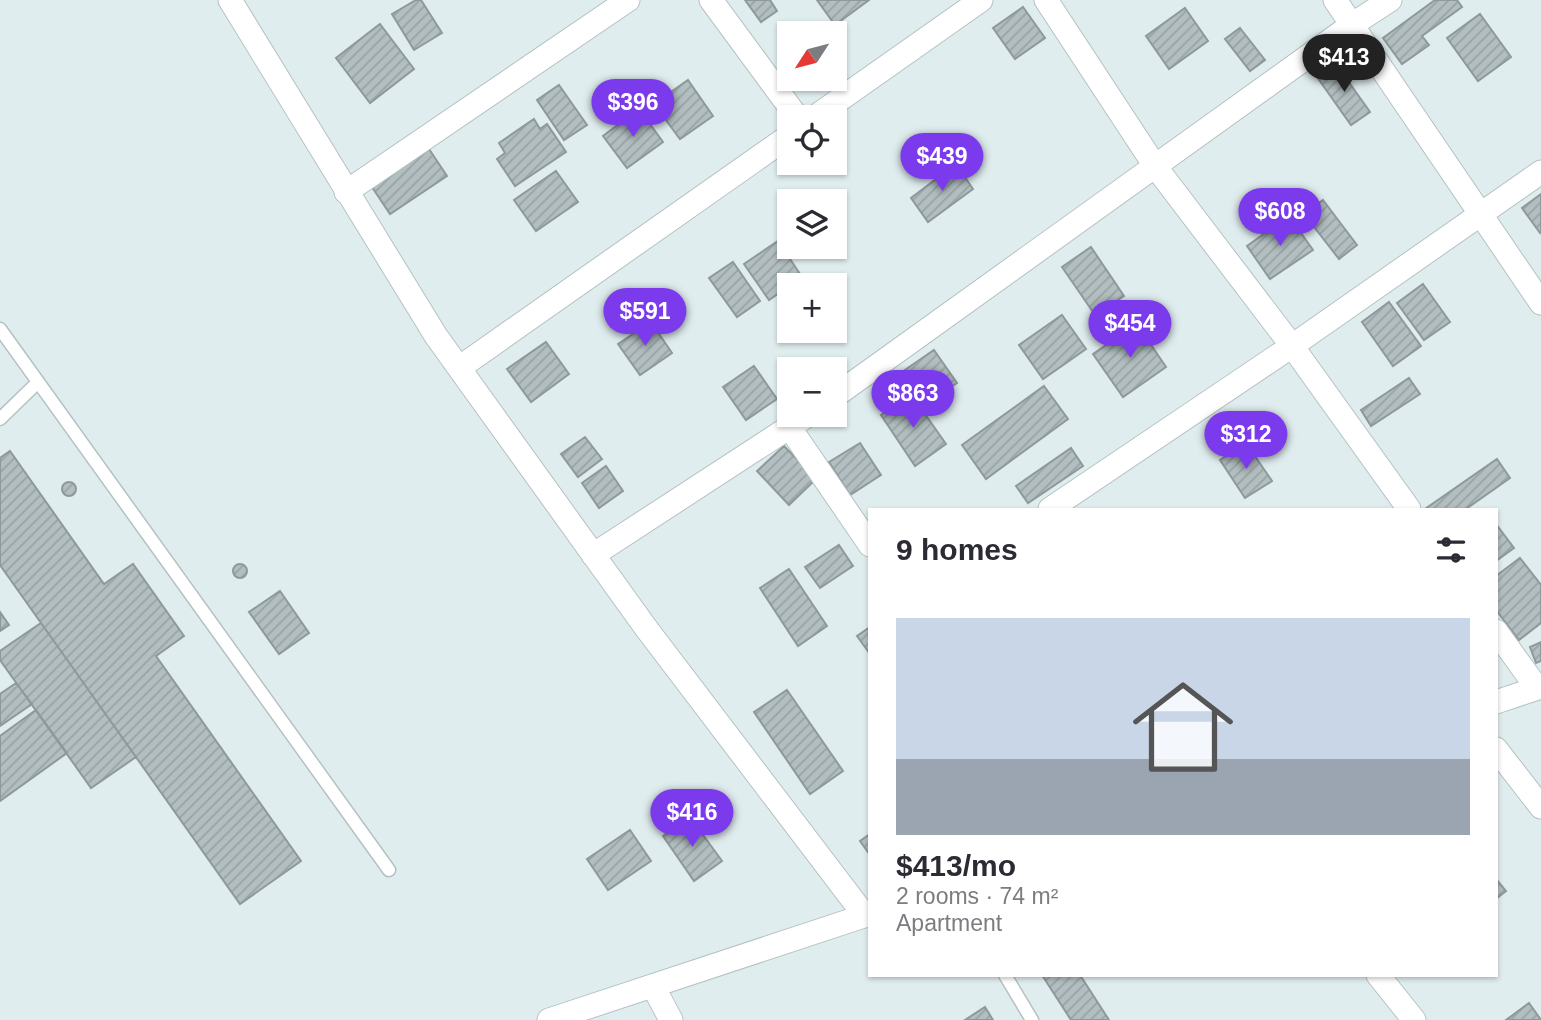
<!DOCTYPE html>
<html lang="en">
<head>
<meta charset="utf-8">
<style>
  :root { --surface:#fff; --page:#f7f7f7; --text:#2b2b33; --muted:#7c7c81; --line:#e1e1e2; --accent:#7c3aed }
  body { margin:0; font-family:Arial,sans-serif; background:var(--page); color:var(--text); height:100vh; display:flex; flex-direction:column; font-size:26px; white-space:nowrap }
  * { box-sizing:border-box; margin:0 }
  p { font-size:23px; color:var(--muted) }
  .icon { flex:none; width:38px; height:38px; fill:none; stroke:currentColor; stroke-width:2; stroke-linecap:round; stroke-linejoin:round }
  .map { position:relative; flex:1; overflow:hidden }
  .drawer { position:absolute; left:868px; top:508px; width:630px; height:469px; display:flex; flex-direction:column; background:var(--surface); border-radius:0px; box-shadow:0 2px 5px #0004 }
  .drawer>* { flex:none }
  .needle { width:46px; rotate:234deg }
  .fabs { position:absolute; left:777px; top:21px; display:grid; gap:14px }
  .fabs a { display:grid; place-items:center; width:70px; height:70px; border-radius:0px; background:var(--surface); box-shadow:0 2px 5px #0004; font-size:35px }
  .price { position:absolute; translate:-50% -60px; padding:0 16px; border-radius:24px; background:var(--accent); color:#fff; font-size:23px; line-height:46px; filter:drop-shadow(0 2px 4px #0008) }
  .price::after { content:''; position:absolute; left:50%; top:42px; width:21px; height:16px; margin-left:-10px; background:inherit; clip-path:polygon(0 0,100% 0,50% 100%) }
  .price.active { background:#222; color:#fff }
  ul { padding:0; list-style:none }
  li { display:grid; align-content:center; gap:14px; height:371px; padding:0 28px }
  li+li { border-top:2px solid var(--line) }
  li span { display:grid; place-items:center; height:217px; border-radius:0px; color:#555 }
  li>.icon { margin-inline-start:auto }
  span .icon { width:126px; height:126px; fill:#fffc; stroke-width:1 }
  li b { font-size:30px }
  h2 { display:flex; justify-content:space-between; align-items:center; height:84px; padding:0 28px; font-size:30px }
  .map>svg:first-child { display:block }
  .building { fill:url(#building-hatch); stroke:#8e999b; stroke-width:2 }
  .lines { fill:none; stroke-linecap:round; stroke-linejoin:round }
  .service-casing { stroke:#b5c1c3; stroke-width:15 }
  .minor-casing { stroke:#b5c1c3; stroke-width:25 }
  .service { stroke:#fff; stroke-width:12 }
  .minor { stroke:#fff; stroke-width:23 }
</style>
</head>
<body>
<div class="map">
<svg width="1541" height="1020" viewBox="0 0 1541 1020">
  <defs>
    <pattern id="building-hatch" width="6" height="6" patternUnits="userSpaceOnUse" patternTransform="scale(1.75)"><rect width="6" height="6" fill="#b2bec0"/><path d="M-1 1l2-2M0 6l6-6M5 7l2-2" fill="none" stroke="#99a3a5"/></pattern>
  </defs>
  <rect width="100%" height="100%" fill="#e0edef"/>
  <path class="building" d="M 416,0 L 421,0 L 442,33 L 414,50 L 392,14 Z
    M 745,0 L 770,0 L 777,11 L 761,22 Z
    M 817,0 L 869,0 L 835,25 Z
    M 1435,0 L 1457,0 L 1462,7 L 1422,36 L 1429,45 L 1402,64 L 1383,38 Z
    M 1023,7 L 1045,38 L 1015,59 L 993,28 Z
    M 1185,8 L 1208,41 L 1169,69 L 1146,36 Z
    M 1480,14 L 1511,57 L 1478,81 L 1447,38 Z
    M 380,24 L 414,69 L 370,103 L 336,58 Z
    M 1240,28 L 1265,60 L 1250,71 L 1225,39 Z
    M 1336,64 L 1370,112 L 1351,125 L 1317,77 Z
    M 688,80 L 713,116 L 680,139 L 654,104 Z
    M 559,85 L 587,125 L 564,140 L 537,100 Z
    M 639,109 L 663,142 L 627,168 L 603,136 Z
    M 534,119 L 540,129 L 547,124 L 566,152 L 515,186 L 497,159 L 505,153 L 499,143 Z
    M 429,149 L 447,176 L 390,214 L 372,187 Z
    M 956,164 L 973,189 L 928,222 L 911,198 Z
    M 556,171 L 578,202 L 536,231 L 514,200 Z
    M 1541,194 L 1541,232 L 1540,233 L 1522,208 Z
    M 1323,200 L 1357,245 L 1339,259 L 1304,214 Z
    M 1289,216 L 1313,250 L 1270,279 L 1247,246 Z
    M 778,241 L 802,277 L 769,300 L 744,264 Z
    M 1091,247 L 1124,296 L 1095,315 L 1062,267 Z
    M 733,262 L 760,301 L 737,317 L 709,278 Z
    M 1423,284 L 1450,322 L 1424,340 L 1397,303 Z
    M 1389,302 L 1421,346 L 1393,366 L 1362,322 Z
    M 1062,315 L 1086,349 L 1043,379 L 1019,345 Z
    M 651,322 L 672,353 L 640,375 L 618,344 Z
    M 1137,324 L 1166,367 L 1123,397 L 1093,354 Z
    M 546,342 L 569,374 L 531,402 L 507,369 Z
    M 934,350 L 957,383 L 924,405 L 902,372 Z
    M 754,366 L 777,399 L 746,420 L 723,387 Z
    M 1409,378 L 1420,394 L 1371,426 L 1361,410 Z
    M 1044,386 L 1068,419 L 986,479 L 962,445 Z
    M 911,394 L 946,444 L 915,466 L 881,415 Z
    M 585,437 L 602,459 L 578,477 L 561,454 Z
    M 860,443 L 881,475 L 850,495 L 829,462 Z
    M 1246,443 L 1272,481 L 1245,498 L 1220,460 Z
    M 784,446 L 816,479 L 789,505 L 757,471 Z
    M 1071,448 L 1083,466 L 1028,503 L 1016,486 Z
    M 10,451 L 104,584 L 133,564 L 184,636 L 156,656 L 301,861 L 240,904 L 0,565 L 0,458 Z
    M 1497,459 L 1510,478 L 1466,509 L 1425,509 Z
    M 606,466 L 623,491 L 599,508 L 582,483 Z
    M62 489a7 7 0 1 1 14 0a7 7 0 1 1-14 0Z
    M 1496,524 L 1514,548 L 1496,561 Z
    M 839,545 L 853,566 L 820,588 L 805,567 Z
    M 1520,558 L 1541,585 L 1541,623 L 1519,640 L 1496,610 L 1496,576 Z
    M233 571a7 7 0 1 1 14 0a7 7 0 1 1-14 0Z
    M 789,569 L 827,626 L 798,646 L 760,588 Z
    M 280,591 L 309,633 L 279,654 L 249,612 Z
    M 0,612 L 9,625 L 0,631 Z
    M 41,623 L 136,757 L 91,788 L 0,660 L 0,651 Z
    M 870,627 L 870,654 L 857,636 Z
    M 1541,642 L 1541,661 L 1536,663 L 1530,647 Z
    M 16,683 L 32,704 L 0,726 L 0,694 Z
    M 787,690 L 843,771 L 810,794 L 754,712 Z
    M 36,710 L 67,753 L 0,801 L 0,736 Z
    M 690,817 L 722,861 L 694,881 L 663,836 Z
    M 630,830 L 651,861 L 608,890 L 587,859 Z
    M 870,834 L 870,855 L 860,841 Z
    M 1496,879 L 1506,891 L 1496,899 Z
    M 1042,975 L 1080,975 L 1109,1020 L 1071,1020 Z
    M 1529,1003 L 1541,1020 L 1506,1020 Z
    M 985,1007 L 993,1020 L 965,1020 Z"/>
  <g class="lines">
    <defs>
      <path id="service" d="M 0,329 L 389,870
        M 0,419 L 38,382
        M 1005,975 L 1032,1020"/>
      <path id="minor" d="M 230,0 L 436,336 L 646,628 L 865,916
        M 711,0 L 797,117
        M 1046,0 L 1155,166 L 1292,346 L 1409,509
        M 1335,0 L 1541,303
        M 815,117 L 981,0
        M 346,192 L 628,0
        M 459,368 L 789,136
        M 835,396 L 1353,24 L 1390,0
        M 790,428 L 870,545
        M 1050,509 L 1292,346 L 1541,172
        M 593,555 L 808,415
        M 1496,631 L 1537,688
        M 1496,702 L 1541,687
        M 1496,749 L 1541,807
        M 1378,975 L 1414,1020
        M 653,986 L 671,1020
        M 549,1020 L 870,914"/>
    </defs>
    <use href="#service" class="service-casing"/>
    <use href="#minor" class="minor-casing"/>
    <use href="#service" class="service"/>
    <use href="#minor" class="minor"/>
  </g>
</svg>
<div class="fabs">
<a><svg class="needle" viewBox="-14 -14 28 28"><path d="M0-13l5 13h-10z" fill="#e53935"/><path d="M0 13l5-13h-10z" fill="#7c7c81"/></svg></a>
<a><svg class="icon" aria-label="locate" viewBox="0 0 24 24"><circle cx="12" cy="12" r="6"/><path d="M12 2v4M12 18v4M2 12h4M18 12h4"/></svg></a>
<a><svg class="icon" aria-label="layers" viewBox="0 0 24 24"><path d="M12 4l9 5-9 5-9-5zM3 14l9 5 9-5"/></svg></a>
<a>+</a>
<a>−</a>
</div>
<b class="price active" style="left:1344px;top:94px">$413</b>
<b class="price" style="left:633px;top:139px">$396</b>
<b class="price" style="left:942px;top:193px">$439</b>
<b class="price" style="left:1280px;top:248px">$608</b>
<b class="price" style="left:645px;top:348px">$591</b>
<b class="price" style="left:1130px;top:360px">$454</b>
<b class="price" style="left:913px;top:430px">$863</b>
<b class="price" style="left:1246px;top:471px">$312</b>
<b class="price" style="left:692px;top:849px">$416</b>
<section class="drawer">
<h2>9 homes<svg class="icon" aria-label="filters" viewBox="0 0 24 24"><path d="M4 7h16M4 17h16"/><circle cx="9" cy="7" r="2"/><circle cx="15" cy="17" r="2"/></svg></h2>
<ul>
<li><span style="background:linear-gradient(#c9d6e8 65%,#9aa5b1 0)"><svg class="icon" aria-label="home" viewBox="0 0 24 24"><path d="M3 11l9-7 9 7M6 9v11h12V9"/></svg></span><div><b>$413/mo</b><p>2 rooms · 74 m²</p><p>Apartment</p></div></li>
</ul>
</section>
</div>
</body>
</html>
